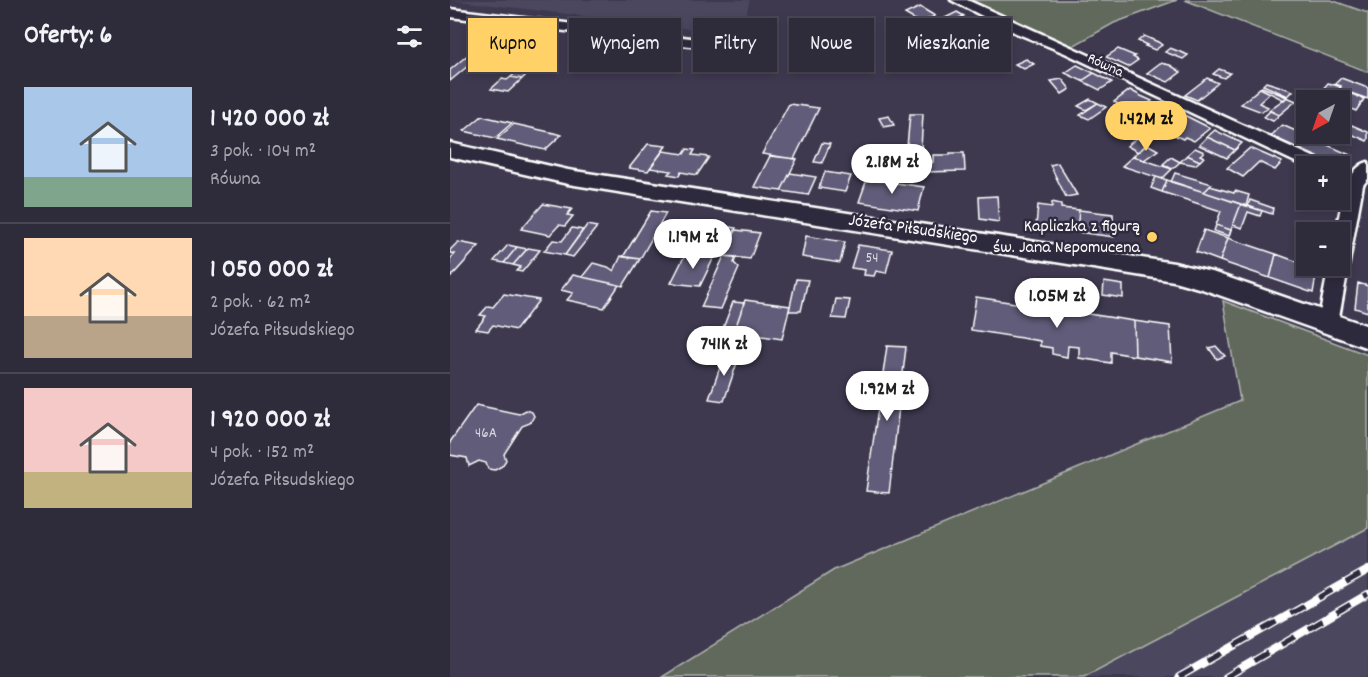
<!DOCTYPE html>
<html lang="pl">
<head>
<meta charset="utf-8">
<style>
  :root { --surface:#2e2b3b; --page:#363342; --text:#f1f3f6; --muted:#a7a7af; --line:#494755; --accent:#ffd166 }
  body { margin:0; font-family:Dekko,sans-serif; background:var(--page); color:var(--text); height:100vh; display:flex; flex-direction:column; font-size:22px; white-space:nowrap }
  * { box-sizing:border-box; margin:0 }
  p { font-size:20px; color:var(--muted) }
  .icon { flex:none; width:33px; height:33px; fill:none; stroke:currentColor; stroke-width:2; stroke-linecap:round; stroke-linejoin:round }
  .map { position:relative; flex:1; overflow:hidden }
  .drawer { display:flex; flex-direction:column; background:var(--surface); width:450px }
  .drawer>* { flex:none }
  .guide { position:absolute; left:18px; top:18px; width:570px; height:54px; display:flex; gap:12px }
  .needle { width:39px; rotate:220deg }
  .controls { position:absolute; left:846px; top:90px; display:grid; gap:12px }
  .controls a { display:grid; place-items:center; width:54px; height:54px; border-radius:0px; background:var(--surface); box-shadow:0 3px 9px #0003,0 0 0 2px var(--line); font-size:30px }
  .price { position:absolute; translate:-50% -51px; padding:0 14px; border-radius:21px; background:#fff; color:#222; font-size:20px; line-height:39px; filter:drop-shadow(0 2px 3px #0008) }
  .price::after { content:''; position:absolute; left:50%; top:36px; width:18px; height:14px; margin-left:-9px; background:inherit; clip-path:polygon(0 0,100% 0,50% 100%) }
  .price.active { background:var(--accent); color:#111 }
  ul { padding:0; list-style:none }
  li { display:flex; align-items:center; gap:18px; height:150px; padding:0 24px }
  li+li { border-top:2px solid var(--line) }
  li span { display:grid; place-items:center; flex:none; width:168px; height:120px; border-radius:0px; color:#555 }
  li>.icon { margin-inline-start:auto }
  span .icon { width:72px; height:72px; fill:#fffc; stroke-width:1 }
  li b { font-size:26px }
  h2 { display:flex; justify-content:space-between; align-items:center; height:72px; padding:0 24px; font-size:26px }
  .pill { padding:0 21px; border-radius:0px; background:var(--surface); box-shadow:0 3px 9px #0003,0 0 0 2px var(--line); font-size:21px; line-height:54px }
  .pill.active { background:var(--accent); color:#111 }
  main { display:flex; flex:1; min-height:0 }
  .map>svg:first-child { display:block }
  .built { fill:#4c475f }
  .green { fill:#60695c; stroke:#b0b4ae; stroke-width:1.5 }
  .building { fill:#615b79; stroke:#fff; stroke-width:1.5 }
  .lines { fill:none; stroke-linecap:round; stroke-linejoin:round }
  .minor-casing { stroke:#fff; stroke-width:5 }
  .tertiary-casing { stroke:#fff; stroke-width:5 }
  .minor { fill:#2f2a3d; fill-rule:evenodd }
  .tertiary { fill:#2f2a3d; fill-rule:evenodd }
  .rail-casing { stroke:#fff; stroke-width:8 }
  .rail { stroke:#2f2a3d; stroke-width:5; stroke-dasharray:16; stroke-linecap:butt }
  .poi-dot { fill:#ffd166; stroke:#2f2a3d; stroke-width:2 }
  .labels { text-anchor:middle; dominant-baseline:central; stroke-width:5; stroke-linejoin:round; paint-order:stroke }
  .far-street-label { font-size:15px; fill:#fff; stroke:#2f2a3d }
  .number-label { font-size:15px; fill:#d8d6de }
  .poi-label { font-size:18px; fill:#fff; stroke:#2f2a3d; text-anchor:end }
  .street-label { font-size:18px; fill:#fff; stroke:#2f2a3d }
</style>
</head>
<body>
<main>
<section class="drawer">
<h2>Oferty: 6<svg class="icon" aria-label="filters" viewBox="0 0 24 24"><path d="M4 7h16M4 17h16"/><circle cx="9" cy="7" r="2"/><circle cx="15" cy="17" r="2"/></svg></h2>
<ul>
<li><span style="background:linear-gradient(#a9c7e8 75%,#7fa58c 0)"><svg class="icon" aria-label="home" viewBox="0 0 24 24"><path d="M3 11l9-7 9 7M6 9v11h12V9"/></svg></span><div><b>1 420 000 zł</b><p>3 pok. · 104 m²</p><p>Równa</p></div></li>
<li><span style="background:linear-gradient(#ffd9b3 65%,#b9a48a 0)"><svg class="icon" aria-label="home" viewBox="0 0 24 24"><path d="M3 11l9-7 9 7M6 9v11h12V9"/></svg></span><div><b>1 050 000 zł</b><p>2 pok. · 62 m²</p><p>Józefa Piłsudskiego</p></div></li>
<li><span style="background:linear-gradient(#f6c9c9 70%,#c2b280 0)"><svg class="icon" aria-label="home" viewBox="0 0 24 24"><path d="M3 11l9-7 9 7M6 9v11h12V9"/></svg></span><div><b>1 920 000 zł</b><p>4 pok. · 152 m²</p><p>Józefa Piłsudskiego</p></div></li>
</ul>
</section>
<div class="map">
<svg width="918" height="677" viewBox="0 0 918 677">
  <rect width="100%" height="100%" fill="#3e394f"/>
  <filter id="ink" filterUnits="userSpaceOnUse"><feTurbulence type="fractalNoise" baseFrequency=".0167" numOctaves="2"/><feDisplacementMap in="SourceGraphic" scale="12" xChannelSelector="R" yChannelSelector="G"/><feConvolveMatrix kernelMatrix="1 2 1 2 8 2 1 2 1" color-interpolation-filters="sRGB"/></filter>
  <g filter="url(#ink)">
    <path class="built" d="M 1,0 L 300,0 L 290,35 Z
      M 918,528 L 918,677 L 634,677 Z"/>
    <path class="green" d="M 519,0 L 727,0 L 664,23 L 623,46 L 580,31 Z
      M 735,0 L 881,0 L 918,13 L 918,72 Z
      M 773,301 L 918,355 L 918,528 L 634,677 L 212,677 L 384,570 L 790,401 Z"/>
    <path class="building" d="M 470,7 L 485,16 L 470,23 L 455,14 Z
      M 507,12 L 514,16 L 498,23 L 491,20 Z
      M 56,28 L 62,29 L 38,49 L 31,48 Z
      M 694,36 L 708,42 L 712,45 L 705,50 L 695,46 L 697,45 L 688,41 Z
      M 26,48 L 38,49 L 0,81 L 0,70 Z
      M 720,48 L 738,55 L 733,59 L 715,52 Z
      M 668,49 L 685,56 L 683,57 L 688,60 L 678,67 L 656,57 Z
      M 576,59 L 584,64 L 574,69 L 565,64 Z
      M 710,63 L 720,65 L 731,72 L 718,82 L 697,73 Z
      M 74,65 L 85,66 L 72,79 L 61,77 Z
      M 627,65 L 644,73 L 632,81 L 615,73 Z
      M 769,69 L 780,73 L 774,78 L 763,74 Z
      M 644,73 L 662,82 L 650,90 L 632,81 Z
      M 61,77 L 72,79 L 58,92 L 41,89 L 52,79 L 57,80 Z
      M 757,78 L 768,83 L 747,100 L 735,95 Z
      M 891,78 L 918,88 L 918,99 L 889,89 L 891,86 L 885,84 Z
      M 612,79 L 620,89 L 612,94 L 601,81 Z
      M 816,82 L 829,86 L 843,91 L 838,96 L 813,85 Z
      M 878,83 L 891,87 L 889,89 L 914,99 L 906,111 L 890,104 L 890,100 L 876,99 L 881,93 L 872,90 Z
      M 812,87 L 837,97 L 834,100 L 810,88 Z
      M 810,88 L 820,93 L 809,103 L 818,107 L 812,112 L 791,104 Z
      M 680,90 L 691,96 L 702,101 L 685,113 L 664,102 Z
      M 837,97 L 846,101 L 829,115 L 819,110 Z
      M 640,99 L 648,103 L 636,110 L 628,106 Z
      M 648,103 L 656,107 L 639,119 L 630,115 Z
      M 339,104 L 369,108 L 344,159 L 312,154 Z
      M 720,109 L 734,115 L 717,129 L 703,122 Z
      M 820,111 L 829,115 L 823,121 L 814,117 Z
      M 460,114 L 473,114 L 471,148 L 457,147 Z
      M 734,115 L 760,128 L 744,141 L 735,137 L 733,139 L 726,136 L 728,133 L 718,128 Z
      M 32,116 L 62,123 L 45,138 L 14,131 Z
      M 439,116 L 444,125 L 434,127 L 429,118 Z
      M 890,120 L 918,132 L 918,139 L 917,141 L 890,129 Z
      M 64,124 L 104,133 L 111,135 L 95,150 L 47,139 Z
      M 832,125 L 857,136 L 859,136 L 847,148 L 821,136 Z
      M 765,130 L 766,131 L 792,143 L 785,150 L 757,137 Z
      M 860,134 L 869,134 L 864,139 L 900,155 L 887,166 L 847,148 Z
      M 757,137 L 785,150 L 777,158 L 749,145 Z
      M 687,138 L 698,144 L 688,152 L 677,146 Z
      M 372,143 L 380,144 L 372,163 L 364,162 Z
      M 198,144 L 216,146 L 198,171 L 179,168 Z
      M 697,144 L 708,150 L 694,160 L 683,156 Z
      M 745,148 L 754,152 L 750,155 L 754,157 L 750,161 L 737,155 Z
      M 800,148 L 823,158 L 832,162 L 825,170 L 809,162 L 793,177 L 777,168 Z
      M 237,149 L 245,150 L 242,155 L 259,157 L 247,175 L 231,172 L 229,176 L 218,174 L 221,171 L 200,168 L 213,151 L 234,154 Z
      M 500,153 L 514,153 L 515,171 L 474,172 L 474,162 L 483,162 L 483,155 L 500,155 Z
      M 737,155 L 750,161 L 745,165 L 730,162 Z
      M 320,156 L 347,159 L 331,191 L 304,187 Z
      M 683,156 L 694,160 L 722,169 L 712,179 L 672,166 Z
      M 721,157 L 730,162 L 722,169 L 713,164 Z
      M 608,163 L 609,165 L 627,195 L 616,197 L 600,165 Z
      M 375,172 L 401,176 L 395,192 L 369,188 Z
      M 340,173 L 366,177 L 358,195 L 331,191 Z
      M 725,173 L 762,184 L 754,192 L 721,182 Z
      M 706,177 L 717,180 L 712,192 L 701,188 Z
      M 417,179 L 474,187 L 468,211 L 409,202 Z
      M 717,180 L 791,204 L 781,230 L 766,225 L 771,211 L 712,192 Z
      M 760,186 L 784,193 L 785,191 L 799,195 L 796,206 L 754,192 Z
      M 547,196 L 549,222 L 530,219 L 529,197 Z
      M 800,200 L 823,208 L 822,214 L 801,207 L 798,205 Z
      M 602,202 L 611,204 L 611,208 L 629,210 L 627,232 L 586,226 L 588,205 L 602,207 Z
      M 93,204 L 122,209 L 117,215 L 123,216 L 115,226 L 109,225 L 100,235 L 71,229 Z
      M 791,204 L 812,211 L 810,216 L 798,212 L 792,228 L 783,225 Z
      M 629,210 L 663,214 L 664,237 L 627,232 Z
      M 201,211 L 216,213 L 190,259 L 173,257 Z
      M 254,223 L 286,228 L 280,241 L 247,236 Z
      M 137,225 L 147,227 L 123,257 L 115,255 Z
      M 766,225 L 781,230 L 779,236 L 764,231 Z
      M 856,225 L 875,231 L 875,232 L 856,232 L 856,237 L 854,236 Z
      M 122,228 L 133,230 L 115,255 L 94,251 L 103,240 L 112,241 Z
      M 286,230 L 310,233 L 300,259 L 274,256 Z
      M 754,230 L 778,238 L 770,261 L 746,252 Z
      M 356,236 L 395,242 L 390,263 L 352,257 Z
      M 778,238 L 826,254 L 820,278 L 770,261 Z
      M 8,242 L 29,246 L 0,278 L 0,259 L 5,254 L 0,253 L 0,250 Z
      M 58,245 L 67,247 L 54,263 L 44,261 Z
      M 408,245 L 442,250 L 436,273 L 426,271 L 424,276 L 414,275 L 415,270 L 401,268 Z
      M 67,247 L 77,249 L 63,265 L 54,263 Z
      M 78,248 L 90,250 L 72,272 L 67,271 L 71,267 L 63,265 Z
      M 236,253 L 264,257 L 250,286 L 221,283 Z
      M 826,254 L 867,269 L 863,293 L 820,278 Z
      M 171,256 L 190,259 L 173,286 L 132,277 L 143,263 L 158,267 L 164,271 Z
      M 274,256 L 286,257 L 284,263 L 289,268 L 271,309 L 251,307 Z
      M 123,275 L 132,277 L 169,285 L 154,308 L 117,300 L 123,293 L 111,290 Z
      M 346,279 L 358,280 L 351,311 L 339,311 Z
      M 654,282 L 673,285 L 673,298 L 653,295 Z
      M 908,283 L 918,286 L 918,312 L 905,308 Z
      M 54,294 L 89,300 L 66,330 L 43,325 L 38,331 L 26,329 L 36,316 L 30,315 L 38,306 L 43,307 Z
      M 526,297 L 684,321 L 685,356 L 661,352 L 661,363 L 629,358 L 629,347 L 618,346 L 617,357 L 602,354 L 602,348 L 590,346 L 590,341 L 521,330 Z
      M 386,299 L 400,300 L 396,319 L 382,318 Z
      M 295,300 L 340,306 L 332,339 L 284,332 Z
      M 283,302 L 294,303 L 285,329 L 273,328 Z
      M 684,321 L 720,326 L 722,362 L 685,356 Z
      M 437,346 L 456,347 L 439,493 L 416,491 Z
      M 766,346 L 775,356 L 767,359 L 759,348 Z
      M 275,353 L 290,354 L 274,401 L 259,399 Z
      M 26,405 L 69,414 L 76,410 L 82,412 L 84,416 L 80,423 L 72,426 L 54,454 L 56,460 L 52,466 L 45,470 L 38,469 L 36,463 L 29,461 L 19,466 L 17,458 L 0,455 L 0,442 Z"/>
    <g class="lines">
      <defs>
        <path id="minor" d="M 501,0 L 517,0 L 874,162 L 876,166 L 856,167 L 615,53 L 566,33 Z
          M 0,9 L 290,44 L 297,48 L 290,52 L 0,17 Z
          M 918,162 L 918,179 L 913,185 L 888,323 L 885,329 L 878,331 L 871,329 L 868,323 L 879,266 L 890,266 L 890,232 L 886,232 C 891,212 894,168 918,162 Z"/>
        <path id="tertiary" d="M 0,143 L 118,170 L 724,263 L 765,273 L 918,326 L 918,348 L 752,289 L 724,281 L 118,184 L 0,157 Z"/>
      </defs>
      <use href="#minor" class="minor-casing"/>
      <use href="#tertiary" class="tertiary-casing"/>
      <use href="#minor" class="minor"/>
      <use href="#tertiary" class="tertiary"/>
      <defs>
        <path id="rail" d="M 729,677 L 918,570
          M 776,677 L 918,594"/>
      </defs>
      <use href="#rail" class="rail-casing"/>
      <use href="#rail" class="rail"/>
    </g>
  </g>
  <circle class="poi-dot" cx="702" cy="237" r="6"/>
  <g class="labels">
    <g class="far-street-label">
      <text transform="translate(655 66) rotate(25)">Równa</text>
    </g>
    <g class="number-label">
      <text x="422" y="259">54</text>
      <text x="36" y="434">46A</text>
    </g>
    <g class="poi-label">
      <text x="690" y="227">Kapliczka z figurą<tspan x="690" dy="21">św. Jana Nepomucena</tspan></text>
    </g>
    <g class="street-label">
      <text transform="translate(463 230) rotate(8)">Józefa Piłsudskiego</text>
    </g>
  </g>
</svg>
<div class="controls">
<a><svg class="needle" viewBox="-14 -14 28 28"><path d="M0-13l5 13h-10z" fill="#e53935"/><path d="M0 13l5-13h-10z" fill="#a7a7af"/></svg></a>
<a>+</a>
<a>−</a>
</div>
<b class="price active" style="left:696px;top:152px">1.42M zł</b>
<b class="price" style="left:442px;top:195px">2.18M zł</b>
<b class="price" style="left:243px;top:270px">1.19M zł</b>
<b class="price" style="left:607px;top:329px">1.05M zł</b>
<b class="price" style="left:274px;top:377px">741K zł</b>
<b class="price" style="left:437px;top:422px">1.92M zł</b>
<div class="guide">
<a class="pill active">Kupno</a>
<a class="pill">Wynajem</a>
<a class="pill">Filtry</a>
<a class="pill">Nowe</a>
<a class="pill">Mieszkanie</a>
</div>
</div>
</main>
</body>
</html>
